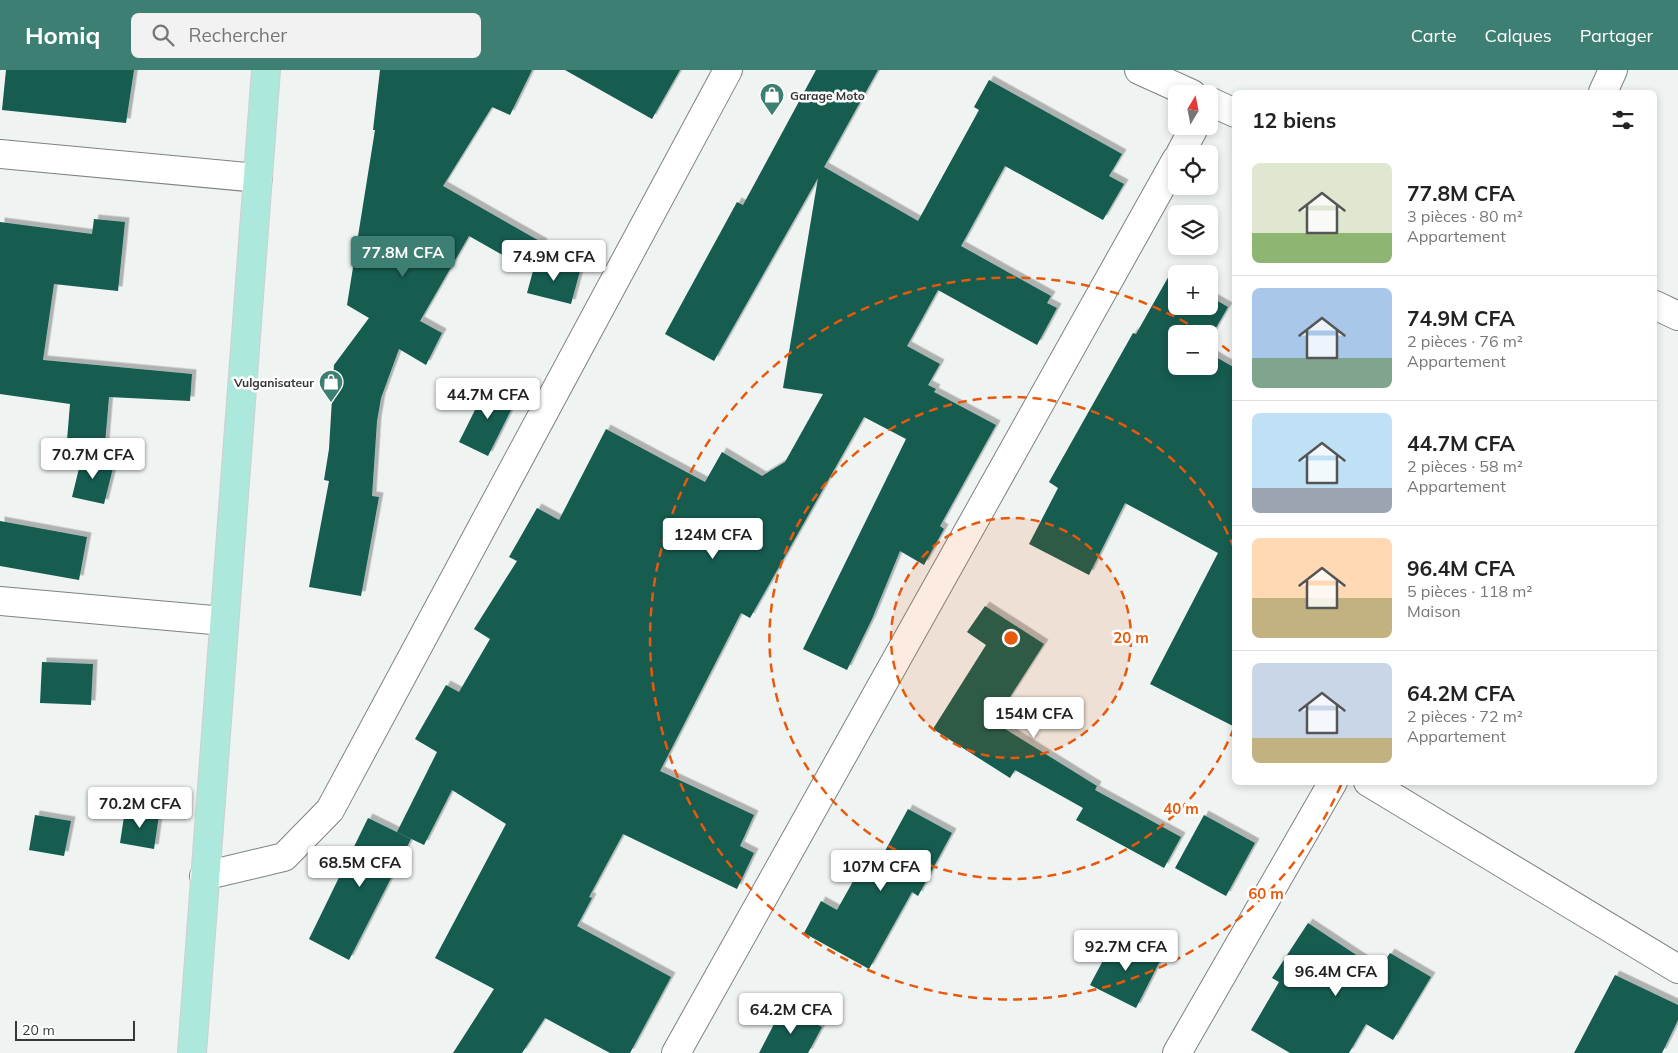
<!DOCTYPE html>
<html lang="fr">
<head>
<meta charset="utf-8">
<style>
  :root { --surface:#fff; --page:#f2f2f2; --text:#222; --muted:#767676; --line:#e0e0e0; --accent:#3d8073 }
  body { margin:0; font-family:Mulish,sans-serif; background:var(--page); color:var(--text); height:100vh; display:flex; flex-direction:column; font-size:19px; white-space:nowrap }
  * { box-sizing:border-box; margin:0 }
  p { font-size:16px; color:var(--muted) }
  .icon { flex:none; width:28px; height:28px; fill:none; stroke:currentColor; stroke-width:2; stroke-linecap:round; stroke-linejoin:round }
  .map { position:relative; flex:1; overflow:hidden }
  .sheet { position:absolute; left:1232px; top:20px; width:425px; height:695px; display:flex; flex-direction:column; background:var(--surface); border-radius:8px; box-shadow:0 2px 8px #0003 }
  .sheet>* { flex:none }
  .needle { width:32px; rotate:10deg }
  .fabs { position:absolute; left:1168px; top:15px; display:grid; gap:10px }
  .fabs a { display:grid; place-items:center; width:50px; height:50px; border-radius:8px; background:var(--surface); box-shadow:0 2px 8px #0003; font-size:25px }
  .scale { position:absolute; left:15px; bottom:12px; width:120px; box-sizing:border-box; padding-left:5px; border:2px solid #363737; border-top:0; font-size:14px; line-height:18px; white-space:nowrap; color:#363737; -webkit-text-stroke:4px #fff; paint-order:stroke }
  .price { position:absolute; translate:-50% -42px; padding:0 11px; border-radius:5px; background:#fff; color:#222; font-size:16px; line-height:32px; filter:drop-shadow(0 1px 2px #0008) }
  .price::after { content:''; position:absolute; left:50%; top:30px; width:15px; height:11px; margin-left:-8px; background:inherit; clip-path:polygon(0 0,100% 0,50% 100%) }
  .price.on { background:var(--accent); color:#fff }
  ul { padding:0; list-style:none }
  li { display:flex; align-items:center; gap:15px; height:125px; padding:0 20px }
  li+li { border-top:1px solid var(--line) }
  li span { display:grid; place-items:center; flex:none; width:140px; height:100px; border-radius:8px; color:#555 }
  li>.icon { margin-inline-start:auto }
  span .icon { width:60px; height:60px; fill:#fffc; stroke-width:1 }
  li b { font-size:21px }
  h2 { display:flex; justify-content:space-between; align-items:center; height:60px; padding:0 20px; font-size:21px }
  header { display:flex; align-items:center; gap:30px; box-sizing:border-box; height:70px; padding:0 25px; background:var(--accent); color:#fff }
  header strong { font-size:24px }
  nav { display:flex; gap:28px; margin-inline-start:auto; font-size:18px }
  .search { width:350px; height:45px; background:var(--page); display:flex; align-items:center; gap:12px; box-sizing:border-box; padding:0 18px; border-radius:8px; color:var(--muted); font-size:19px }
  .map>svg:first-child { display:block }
  .building { fill:#125c50; filter:url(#shadow) }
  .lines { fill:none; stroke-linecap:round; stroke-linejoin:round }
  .street-casing { stroke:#7f8281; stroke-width:30 }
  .primary-casing { stroke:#cfcfcf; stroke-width:30 }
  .street { stroke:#fff; stroke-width:28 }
  .primary { stroke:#ade8dc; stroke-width:28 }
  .ring { fill:none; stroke:#e8590c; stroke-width:2.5; stroke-dasharray:9 6 }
  .labels { text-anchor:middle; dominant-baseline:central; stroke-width:5; stroke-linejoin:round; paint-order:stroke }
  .poi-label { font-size:12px; font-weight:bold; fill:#363737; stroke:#fff; text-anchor:start }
  .centre { fill:#e8590c; stroke:#fff; stroke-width:2.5 }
  .ring-label { font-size:15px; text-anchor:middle; font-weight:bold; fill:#e8590c; stroke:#fff; stroke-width:5; stroke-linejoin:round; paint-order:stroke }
</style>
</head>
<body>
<header>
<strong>Homiq</strong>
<div class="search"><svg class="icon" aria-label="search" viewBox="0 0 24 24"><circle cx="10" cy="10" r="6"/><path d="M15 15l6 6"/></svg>Rechercher</div>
<nav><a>Carte</a><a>Calques</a><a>Partager</a></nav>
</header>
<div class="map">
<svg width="1678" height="983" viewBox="0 0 1678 983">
  <defs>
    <filter id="shadow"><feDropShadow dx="4.5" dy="-4.5" stdDeviation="0" flood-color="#0004"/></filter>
  </defs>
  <rect width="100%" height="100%" fill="#eff3f2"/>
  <path class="building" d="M 6,0 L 134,0 L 126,53 L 2,40 Z
    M 380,0 L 532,0 L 510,45 L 492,37 L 443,116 L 543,173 L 527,199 L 469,166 L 420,251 L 442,263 L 426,295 L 399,279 L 381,328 L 377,351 L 372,426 L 379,427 L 361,526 L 309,517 L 329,411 L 324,410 L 329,379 L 334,295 L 369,248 L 347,235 L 375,60 L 373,60 Z
    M 565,0 L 680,0 L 652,49 Z
    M 816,0 L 878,0 L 824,97 L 918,151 L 979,40 L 974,37 L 989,10 L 1122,84 L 1109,106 L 1124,114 L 1103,150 L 1005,96 L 961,176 L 1051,226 L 1047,233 L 1057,238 L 1037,275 L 938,220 L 907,276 L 940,294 L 928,315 L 936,319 L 934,322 L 996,355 L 940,456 L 944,459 L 924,495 L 900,481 L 872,549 L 847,600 L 803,579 L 906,369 L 864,347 L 750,548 L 741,543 L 660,701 L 754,745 L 740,776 L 754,783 L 737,819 L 623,764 L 589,827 L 592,828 L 577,856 L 671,907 L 630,983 L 610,983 L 545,948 L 522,983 L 453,983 L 494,919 L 435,888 L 506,754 L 452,720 L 424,775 L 397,762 L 437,682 L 415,669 L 446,615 L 459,622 L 490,569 L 474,559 L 517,491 L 509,487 L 537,438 L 559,450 L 606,359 L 705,412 L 722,382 L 762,406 L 785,392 L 823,324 L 783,318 L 818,108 L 714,291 L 665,264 L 737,132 L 743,135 Z
    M 94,149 L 125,152 L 118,221 L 54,214 L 43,290 L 192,304 L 190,331 L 109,327 L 104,385 L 66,382 L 70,334 L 0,324 L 0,152 L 92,164 Z
    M 536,190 L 580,201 L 571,234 L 527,223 Z
    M 1170,204 L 1176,208 L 1176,236 L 1209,236 L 1209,226 L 1228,237 L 1209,270 L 1209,264 L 1176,264 L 1176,296 L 1209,296 L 1209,283 L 1235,298 L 1235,657 L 1150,614 L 1218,483 L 1125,433 L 1089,505 L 1029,474 L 1058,418 L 1049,412 L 1133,263 L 1136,264 Z
    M 488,314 L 517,328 L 488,386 L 459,372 Z
    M 82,386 L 114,394 L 104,434 L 72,427 Z
    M 0,451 L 87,467 L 79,510 L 0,496 Z
    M 985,536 L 1044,574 L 994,652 L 1097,716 L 1095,720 L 1181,767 L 1164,798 L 1076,750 L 1083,738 L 1015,700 L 1010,708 L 933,659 L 986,575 L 967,562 Z
    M 42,592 L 93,594 L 91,635 L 40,633 Z
    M 908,739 L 952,763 L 918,826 L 912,822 L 869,899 L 804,863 L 821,831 L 837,840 L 856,806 L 868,812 Z
    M 125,740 L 159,745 L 154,779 L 120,773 Z
    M 35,745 L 71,751 L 64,786 L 29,780 Z
    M 1204,745 L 1255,773 L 1226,826 L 1175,798 Z
    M 368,748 L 411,769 L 349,890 L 309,869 Z
    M 1308,853 L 1379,900 L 1390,883 L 1431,907 L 1393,970 L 1366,954 L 1349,983 L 1290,983 L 1251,960 L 1279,912 L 1272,908 Z
    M 1116,866 L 1161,889 L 1136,938 L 1090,915 Z
    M 1615,905 L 1678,935 L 1678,950 L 1662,983 L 1574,983 Z
    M 783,937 L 822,957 L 808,983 L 759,983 Z"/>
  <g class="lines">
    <defs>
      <path id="street" d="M 1139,0 L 1192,24
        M 1603,22 L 1613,0
        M 1209,31 L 1235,43
        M 0,84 L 258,108
        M 1180,84 L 1195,56
        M 1655,235 L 1678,246
        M 0,531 L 224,551
        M 1368,712 L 1678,899
        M 204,806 L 284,787 L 330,740 L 728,0
        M 676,983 L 1176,90
        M 1177,983 L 1333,712"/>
      <path id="primary" d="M 192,983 L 266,0"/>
    </defs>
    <use href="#street" class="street-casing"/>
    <use href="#primary" class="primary-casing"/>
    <use href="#street" class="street"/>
    <use href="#primary" class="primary"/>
  </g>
  <circle cx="1011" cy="568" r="120" fill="#e8590c" fill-opacity=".12"/>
  <g class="ring">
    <circle cx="1011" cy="568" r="120"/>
    <path d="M1234 658A241 241 0 1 1 1234 478"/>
    <path d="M1341 715A361 361 0 1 1 1205 264M1210 267A361 361 0 0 1 1233 284"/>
  </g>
  <defs>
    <symbol id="shop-pin" viewBox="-11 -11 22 30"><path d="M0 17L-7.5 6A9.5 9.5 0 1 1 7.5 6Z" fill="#3d8073" stroke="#fff"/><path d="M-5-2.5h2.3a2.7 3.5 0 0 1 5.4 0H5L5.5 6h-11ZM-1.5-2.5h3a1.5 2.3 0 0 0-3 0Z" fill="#fff"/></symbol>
  </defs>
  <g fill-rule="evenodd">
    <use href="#shop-pin" x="758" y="11" width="28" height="38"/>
    <use href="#shop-pin" x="317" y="298" width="28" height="38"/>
  </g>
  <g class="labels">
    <g class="poi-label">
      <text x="790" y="25">Garage Moto</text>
      <text x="314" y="312" text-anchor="end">Vulganisateur</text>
    </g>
  </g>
  <circle cx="1011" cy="568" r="8" class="centre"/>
  <g class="ring-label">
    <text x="1131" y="573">20 m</text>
    <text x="1181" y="744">40 m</text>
    <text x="1266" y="829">60 m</text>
  </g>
</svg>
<div class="fabs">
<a><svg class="needle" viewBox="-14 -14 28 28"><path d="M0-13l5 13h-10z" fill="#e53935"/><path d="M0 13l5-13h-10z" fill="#767676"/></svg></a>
<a><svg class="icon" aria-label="locate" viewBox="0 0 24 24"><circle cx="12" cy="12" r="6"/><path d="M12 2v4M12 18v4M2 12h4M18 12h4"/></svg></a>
<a><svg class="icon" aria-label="layers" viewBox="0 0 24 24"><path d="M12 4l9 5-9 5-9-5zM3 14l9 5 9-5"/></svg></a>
<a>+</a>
<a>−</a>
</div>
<div class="scale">20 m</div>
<b class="price on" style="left:403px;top:208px">77.8M CFA</b>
<b class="price" style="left:554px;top:212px">74.9M CFA</b>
<b class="price" style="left:488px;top:350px">44.7M CFA</b>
<b class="price" style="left:93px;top:410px">70.7M CFA</b>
<b class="price" style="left:713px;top:490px">124M CFA</b>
<b class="price" style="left:1034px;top:669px">154M CFA</b>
<b class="price" style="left:140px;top:759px">70.2M CFA</b>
<b class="price" style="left:360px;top:818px">68.5M CFA</b>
<b class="price" style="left:881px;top:822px">107M CFA</b>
<b class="price" style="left:1126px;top:902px">92.7M CFA</b>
<b class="price" style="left:1336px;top:927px">96.4M CFA</b>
<b class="price" style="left:791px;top:965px">64.2M CFA</b>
<section class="sheet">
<h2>12 biens<svg class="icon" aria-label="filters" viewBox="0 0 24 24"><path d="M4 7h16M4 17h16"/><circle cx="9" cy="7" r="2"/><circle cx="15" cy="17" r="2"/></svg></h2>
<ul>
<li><span style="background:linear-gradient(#dfe7d0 70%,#8fb573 0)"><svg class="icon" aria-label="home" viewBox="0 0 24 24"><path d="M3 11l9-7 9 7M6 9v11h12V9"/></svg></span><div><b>77.8M CFA</b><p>3 pièces · 80 m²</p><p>Appartement</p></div></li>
<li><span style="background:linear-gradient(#a9c7e8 70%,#7fa58c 0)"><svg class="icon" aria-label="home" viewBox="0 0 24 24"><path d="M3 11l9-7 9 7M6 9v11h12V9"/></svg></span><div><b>74.9M CFA</b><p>2 pièces · 76 m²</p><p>Appartement</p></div></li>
<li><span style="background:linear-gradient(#bfe0f5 75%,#9aa5b1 0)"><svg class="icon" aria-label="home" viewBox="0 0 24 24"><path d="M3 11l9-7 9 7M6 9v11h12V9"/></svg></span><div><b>44.7M CFA</b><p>2 pièces · 58 m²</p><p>Appartement</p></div></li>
<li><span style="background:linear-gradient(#ffd9b3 60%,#c2b280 0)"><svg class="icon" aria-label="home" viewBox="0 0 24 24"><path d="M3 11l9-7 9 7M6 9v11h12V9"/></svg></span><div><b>96.4M CFA</b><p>5 pièces · 118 m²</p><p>Maison</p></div></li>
<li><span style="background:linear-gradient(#c9d6e8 75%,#c2b280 0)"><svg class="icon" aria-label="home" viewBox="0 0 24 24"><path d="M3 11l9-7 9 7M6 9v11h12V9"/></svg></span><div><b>64.2M CFA</b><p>2 pièces · 72 m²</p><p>Appartement</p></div></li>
</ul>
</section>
</div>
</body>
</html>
